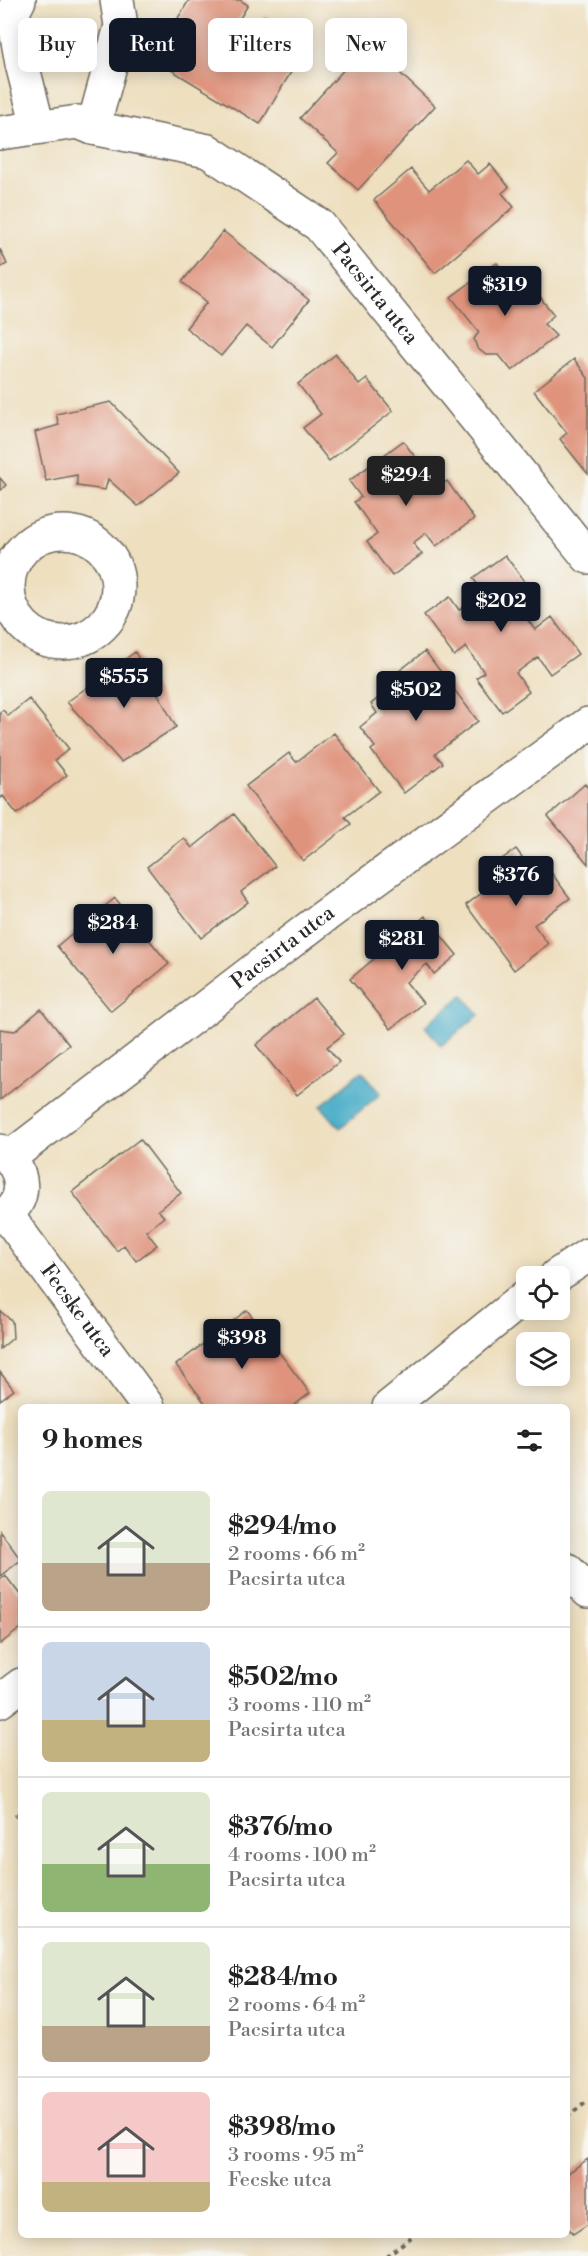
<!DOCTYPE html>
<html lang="en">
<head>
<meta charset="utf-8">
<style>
  :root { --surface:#fff; --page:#f6f6f6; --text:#222; --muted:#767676; --line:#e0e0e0; --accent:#111827 }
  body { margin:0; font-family:"Libre Bodoni",serif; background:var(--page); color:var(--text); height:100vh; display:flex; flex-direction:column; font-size:22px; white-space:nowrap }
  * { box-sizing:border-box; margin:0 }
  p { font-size:20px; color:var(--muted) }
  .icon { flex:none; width:33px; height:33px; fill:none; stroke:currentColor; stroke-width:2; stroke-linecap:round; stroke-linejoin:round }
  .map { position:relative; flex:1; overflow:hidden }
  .side { position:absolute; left:18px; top:1404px; width:552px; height:834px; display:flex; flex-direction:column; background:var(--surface); border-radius:9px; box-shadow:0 3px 15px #0003 }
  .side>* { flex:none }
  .hud { position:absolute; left:18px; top:18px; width:552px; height:54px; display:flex; gap:12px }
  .controls { position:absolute; left:516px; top:1266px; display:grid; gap:12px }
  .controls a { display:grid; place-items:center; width:54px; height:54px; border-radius:9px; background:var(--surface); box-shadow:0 3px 15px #0003; font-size:30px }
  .price { position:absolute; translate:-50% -51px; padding:0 14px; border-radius:6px; background:var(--accent); color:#fff; font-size:20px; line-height:39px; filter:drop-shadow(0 2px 3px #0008) }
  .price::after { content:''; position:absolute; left:50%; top:36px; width:18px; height:14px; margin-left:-9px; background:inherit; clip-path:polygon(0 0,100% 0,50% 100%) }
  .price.selected { background:#222; color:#fff }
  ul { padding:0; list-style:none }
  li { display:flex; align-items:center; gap:18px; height:150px; padding:0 24px }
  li+li { border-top:2px solid var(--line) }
  li span { display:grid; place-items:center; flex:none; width:168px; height:120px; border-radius:9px; color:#555 }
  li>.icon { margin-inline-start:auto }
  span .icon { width:72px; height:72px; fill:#fffc; stroke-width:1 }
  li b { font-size:26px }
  h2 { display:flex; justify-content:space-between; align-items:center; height:72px; padding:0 24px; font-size:26px }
  .tag { padding:0 21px; border-radius:9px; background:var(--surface); box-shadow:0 3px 15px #0003; font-size:21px; line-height:54px }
  .tag.selected { background:var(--accent); color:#fff }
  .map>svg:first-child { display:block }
  .water { fill:#49adc8; stroke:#3a6c7a; stroke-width:1.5 }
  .building { fill:#df937b }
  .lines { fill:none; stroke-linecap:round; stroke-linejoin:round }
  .street-casing { stroke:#6f6a5f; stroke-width:36 }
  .path { stroke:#6f6a5f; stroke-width:4; stroke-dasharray:4.5 4.5; stroke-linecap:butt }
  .street { stroke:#fff; stroke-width:33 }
  .labels { text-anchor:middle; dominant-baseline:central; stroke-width:4.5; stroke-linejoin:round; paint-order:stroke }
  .street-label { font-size:21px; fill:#2b2b2b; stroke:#f6f6f2 }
</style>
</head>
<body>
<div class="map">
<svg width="588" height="2256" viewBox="0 0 588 2256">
  <rect width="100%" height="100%" fill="#f6f6f2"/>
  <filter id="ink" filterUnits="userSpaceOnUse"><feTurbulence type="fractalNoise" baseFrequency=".0167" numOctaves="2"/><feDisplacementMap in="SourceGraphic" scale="12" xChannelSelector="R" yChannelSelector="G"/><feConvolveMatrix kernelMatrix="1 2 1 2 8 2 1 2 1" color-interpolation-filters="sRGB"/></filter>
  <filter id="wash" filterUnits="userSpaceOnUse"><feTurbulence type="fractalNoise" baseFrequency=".008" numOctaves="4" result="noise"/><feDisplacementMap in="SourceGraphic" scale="24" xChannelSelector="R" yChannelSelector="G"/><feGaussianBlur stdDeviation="1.35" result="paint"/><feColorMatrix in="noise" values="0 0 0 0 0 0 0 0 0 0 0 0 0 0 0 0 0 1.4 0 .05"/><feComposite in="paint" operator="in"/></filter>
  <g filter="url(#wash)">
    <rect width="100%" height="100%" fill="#eedfbf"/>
    <path class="water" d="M 463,995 L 479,1015 L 441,1046 L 425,1026 Z
      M 362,1071 L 381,1093 L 340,1128 L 321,1106 Z"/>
    <g id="blocks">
      <path class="building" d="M 189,0 L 240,0 L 248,5 L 229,36 L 247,47 L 265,16 L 309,42 L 260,124 L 153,59 Z
        M 368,43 L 435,106 L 358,190 L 328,163 L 338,153 L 300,118 Z
        M 466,160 L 478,174 L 490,164 L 509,187 L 502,193 L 514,207 L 435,273 L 374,200 L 411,169 L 429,190 Z
        M 223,231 L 309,300 L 272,347 L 246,326 L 221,356 L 186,328 L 207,302 L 182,282 Z
        M 0,249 L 7,264 L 0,268 Z
        M 497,263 L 522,293 L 531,286 L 554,315 L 544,324 L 556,336 L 512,371 L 499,355 L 486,355 L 477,348 L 474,339 L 479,332 L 451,297 Z
        M 336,354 L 359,385 L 367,379 L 393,411 L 329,461 L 303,428 L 321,414 L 298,384 Z
        M 574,359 L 588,378 L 588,474 L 560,439 L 567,433 L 534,391 Z
        M 111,402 L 179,473 L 138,506 L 108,479 L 105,490 L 77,486 L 77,475 L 46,481 L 35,432 L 59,425 L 56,414 Z
        M 403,441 L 438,487 L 447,481 L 474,519 L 436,546 L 426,533 L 413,543 L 422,554 L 392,576 L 367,542 L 377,534 L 354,502 L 361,497 L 349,481 Z
        M 0,478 L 6,485 L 0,491 Z
        M 505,555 L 532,592 L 516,604 L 535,630 L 552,617 L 578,654 L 550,674 L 538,657 L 516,673 L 529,692 L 502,712 L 476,678 L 484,672 L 466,647 L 454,656 L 424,615 L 450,597 L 459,610 L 483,593 L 473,578 Z
        M 425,651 L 478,721 L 435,754 L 443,763 L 404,793 L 371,750 L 375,747 L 360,727 L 377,713 L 371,704 L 395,685 L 390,678 Z
        M 135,652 L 176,727 L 121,762 L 67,702 Z
        M 29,699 L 69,749 L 55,760 L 67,775 L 17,814 L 3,796 L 0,799 L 0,712 L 3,710 L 8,716 Z
        M 334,733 L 379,791 L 345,817 L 351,824 L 303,861 L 246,786 L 289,753 L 296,762 Z
        M 585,784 L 588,788 L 588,864 L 548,816 Z
        M 234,814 L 275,866 L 241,892 L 248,902 L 201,938 L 147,867 L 184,838 L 192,848 Z
        M 516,849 L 539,880 L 550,871 L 570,898 L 534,925 L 548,944 L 514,970 L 466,905 L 490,887 L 481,874 Z
        M 115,898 L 169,964 L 111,1011 L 57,946 Z
        M 425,916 L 457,955 L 434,974 L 427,964 L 406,982 L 423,1003 L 391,1029 L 350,979 Z
        M 314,998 L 344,1034 L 327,1047 L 339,1062 L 297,1095 L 256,1045 Z
        M 41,1009 L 69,1045 L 0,1100 L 0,1029 L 15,1031 Z
        M 140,1139 L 181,1193 L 158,1210 L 164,1217 L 146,1231 L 157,1245 L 136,1261 L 124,1245 L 117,1251 L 72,1192 Z
        M 247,1310 L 310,1393 L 292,1407 L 208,1407 L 176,1365 Z
        M 0,1311 L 12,1321 L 13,1338 L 0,1349 Z
        M 0,1372 L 14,1390 L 0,1400 Z
        M 0,1531 L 21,1560 L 0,1576 Z
        M 5,1575 L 21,1596 L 21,1628 L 0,1644 L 0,1579 Z
        M 21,1810 L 21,1823 L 15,1815 Z
        M 588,2159 L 588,2224 L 573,2234 L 567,2226 L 567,2174 Z"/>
    </g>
  </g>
  <g filter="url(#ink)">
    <use href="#blocks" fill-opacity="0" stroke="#6f6a5f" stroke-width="1.5"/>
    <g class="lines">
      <defs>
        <g id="street">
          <path d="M 19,0 L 13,12 L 22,64 L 38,127"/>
          <path d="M 93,128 L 121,26 L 117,0"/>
          <path id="s1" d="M 0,133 L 78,122 L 93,128 L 208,151 L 319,225 L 588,557"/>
          <circle cx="63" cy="587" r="55"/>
          <path d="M 0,1151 C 25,1166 30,1204 0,1217"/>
          <path id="s2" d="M 10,1157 L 318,921 L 588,724"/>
          <path id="s3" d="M 6,1214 L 148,1407"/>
          <path d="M 556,1276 L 588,1255"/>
          <path d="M 389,1407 L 526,1296"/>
          <path d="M 567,1570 L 588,1591"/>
          <path d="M 0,1701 L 21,1685"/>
        </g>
      </defs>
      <use href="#street" class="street-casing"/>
      <path class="path" d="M 567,2117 L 588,2101
        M 386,2256 L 414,2235"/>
      <use href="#street" class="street"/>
    </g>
  </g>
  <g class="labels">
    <g class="street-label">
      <text stroke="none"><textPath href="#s1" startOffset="434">Pacsirta utca</textPath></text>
      <text stroke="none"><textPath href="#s2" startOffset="344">Pacsirta utca</textPath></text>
      <text stroke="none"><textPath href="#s3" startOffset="120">Fecske utca</textPath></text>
    </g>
  </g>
</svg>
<div class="controls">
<a><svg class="icon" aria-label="locate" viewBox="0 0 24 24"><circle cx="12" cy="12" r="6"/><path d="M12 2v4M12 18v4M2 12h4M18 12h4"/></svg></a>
<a><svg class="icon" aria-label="layers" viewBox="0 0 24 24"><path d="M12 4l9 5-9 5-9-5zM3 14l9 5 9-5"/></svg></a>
</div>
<b class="price" style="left:505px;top:317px">$319</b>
<b class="price selected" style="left:406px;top:507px">$294</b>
<b class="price" style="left:501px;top:633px">$202</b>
<b class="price" style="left:124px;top:709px">$555</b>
<b class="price" style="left:416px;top:722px">$502</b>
<b class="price" style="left:516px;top:907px">$376</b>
<b class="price" style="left:113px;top:955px">$284</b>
<b class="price" style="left:402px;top:971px">$281</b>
<b class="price" style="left:242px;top:1370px">$398</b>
<div class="hud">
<a class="tag">Buy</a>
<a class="tag selected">Rent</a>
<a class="tag">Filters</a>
<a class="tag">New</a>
</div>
<section class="side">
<h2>9 homes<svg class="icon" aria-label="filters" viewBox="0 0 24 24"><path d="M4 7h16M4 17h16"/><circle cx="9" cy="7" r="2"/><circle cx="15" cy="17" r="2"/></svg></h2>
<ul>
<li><span style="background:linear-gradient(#dfe7d0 60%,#b9a48a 0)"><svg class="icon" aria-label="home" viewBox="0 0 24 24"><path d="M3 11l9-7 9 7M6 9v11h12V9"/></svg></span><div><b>$294/mo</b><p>2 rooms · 66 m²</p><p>Pacsirta utca</p></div></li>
<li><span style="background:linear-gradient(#c9d6e8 65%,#c2b280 0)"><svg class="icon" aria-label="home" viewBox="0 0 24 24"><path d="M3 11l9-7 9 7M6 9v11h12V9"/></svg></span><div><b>$502/mo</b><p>3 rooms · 110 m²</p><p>Pacsirta utca</p></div></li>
<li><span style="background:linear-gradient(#dfe7d0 60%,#8fb573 0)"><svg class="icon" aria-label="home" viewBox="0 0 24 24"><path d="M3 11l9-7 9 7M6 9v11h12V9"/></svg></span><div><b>$376/mo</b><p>4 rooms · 100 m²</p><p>Pacsirta utca</p></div></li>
<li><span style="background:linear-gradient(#dfe7d0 70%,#b9a48a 0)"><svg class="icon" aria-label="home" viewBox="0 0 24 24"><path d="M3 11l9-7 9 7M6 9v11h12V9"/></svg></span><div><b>$284/mo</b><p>2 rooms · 64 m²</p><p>Pacsirta utca</p></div></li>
<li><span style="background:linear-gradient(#f6c9c9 75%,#c2b280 0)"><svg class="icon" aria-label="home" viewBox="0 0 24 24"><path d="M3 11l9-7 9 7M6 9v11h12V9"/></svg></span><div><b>$398/mo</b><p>3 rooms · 95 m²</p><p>Fecske utca</p></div></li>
</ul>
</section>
</div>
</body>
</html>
